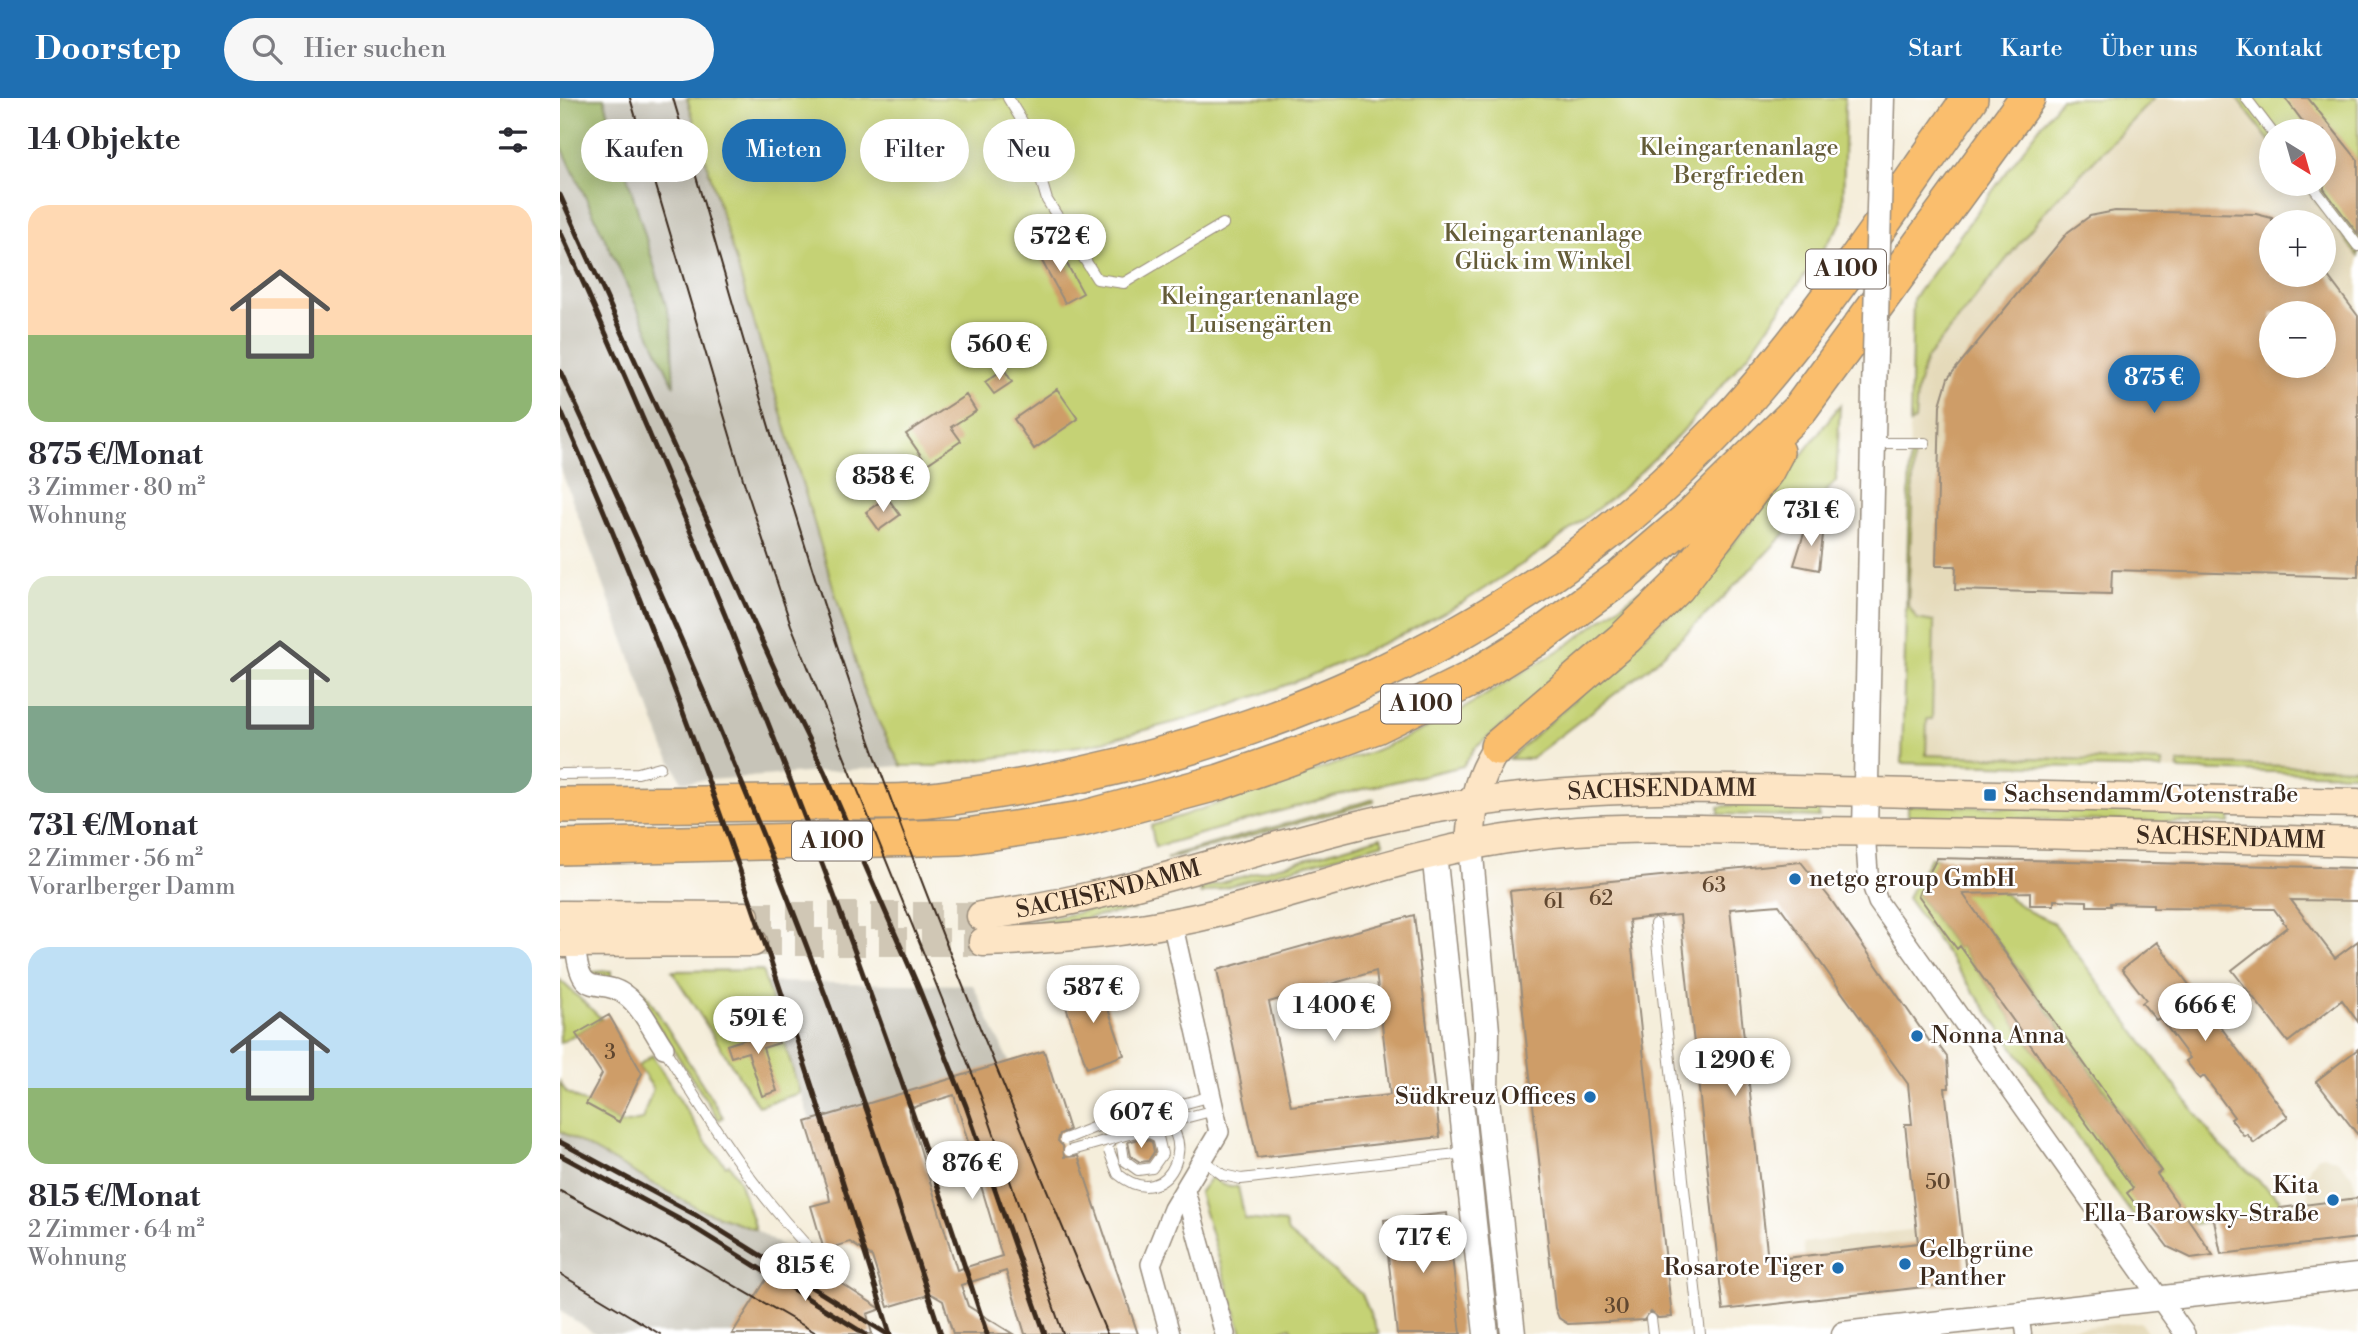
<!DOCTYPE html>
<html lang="de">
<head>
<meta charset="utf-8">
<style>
  :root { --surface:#fff; --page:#f7f7f7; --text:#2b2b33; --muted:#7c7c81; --accent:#1f6fb2 }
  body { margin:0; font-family:"Libre Bodoni",serif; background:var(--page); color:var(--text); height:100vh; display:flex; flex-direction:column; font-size:26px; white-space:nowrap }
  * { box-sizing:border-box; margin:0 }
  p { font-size:23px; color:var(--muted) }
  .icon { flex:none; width:38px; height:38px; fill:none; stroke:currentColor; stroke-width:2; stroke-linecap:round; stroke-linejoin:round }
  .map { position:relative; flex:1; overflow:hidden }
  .side { display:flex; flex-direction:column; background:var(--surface); width:560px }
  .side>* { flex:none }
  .banner { position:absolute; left:21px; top:21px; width:665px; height:63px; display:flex; gap:14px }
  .needle { width:46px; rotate:143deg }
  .buttons { position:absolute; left:1699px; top:21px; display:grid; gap:14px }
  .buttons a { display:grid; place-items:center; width:77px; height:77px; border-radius:50%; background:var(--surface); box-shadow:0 4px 18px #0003; font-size:35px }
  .price { position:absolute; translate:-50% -60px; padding:0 16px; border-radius:24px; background:#fff; color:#222; font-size:23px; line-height:46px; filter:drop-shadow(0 2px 4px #0008) }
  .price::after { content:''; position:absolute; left:50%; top:42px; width:21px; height:16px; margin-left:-10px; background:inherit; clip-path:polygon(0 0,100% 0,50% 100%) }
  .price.active { background:var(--accent); color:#fff }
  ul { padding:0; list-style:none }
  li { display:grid; align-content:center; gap:14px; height:371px; padding:0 28px }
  li span { display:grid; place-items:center; height:217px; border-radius:21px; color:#555 }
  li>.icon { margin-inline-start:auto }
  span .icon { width:126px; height:126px; fill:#fffc; stroke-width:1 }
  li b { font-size:30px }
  h2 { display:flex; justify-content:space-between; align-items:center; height:84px; padding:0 28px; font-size:30px }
  .chip { padding:0 24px; border-radius:32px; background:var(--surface); box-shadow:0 4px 18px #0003; font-size:24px; line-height:63px }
  .chip.active { background:var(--accent); color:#fff }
  header { display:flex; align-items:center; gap:42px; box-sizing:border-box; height:98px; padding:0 35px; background:var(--accent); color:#fff }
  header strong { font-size:33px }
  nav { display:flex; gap:38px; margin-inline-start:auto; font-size:24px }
  .search { width:490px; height:63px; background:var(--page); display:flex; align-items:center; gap:18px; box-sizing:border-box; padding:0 24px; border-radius:38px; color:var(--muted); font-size:26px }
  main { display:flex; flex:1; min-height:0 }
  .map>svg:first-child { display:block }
  .built { fill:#e5daba; fill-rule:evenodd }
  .industrial { fill:#c7c4b8 }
  .green { fill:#c5d274; stroke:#807e49; stroke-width:2 }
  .forest { fill:#9cb466; stroke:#6c6f42; stroke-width:2 }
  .building { fill:#ce9d68; fill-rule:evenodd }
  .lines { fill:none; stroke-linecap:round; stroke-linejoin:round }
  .secondary-tunnel { stroke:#d0c7b5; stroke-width:28; stroke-dasharray:28 14; stroke-linecap:butt }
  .service-casing { stroke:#988c7c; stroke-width:12 }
  .pedestrian-casing { stroke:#988c7c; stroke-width:17 }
  .minor-casing { stroke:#988c7c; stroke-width:22 }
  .tertiary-casing { stroke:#988c7c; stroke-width:27 }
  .secondary-casing { stroke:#988c7c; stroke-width:31 }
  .motorway-casing { stroke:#988c7c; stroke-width:38 }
  .service { stroke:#fff; stroke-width:10 }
  .pedestrian { stroke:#fff; stroke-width:14 }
  .minor { stroke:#fff; stroke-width:19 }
  .tertiary { stroke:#fff; stroke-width:24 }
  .secondary { stroke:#fde5c5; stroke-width:28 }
  .motorway { stroke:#fabe6d; stroke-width:35 }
  .tram { stroke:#3b2a1e; stroke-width:2 }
  .rail { stroke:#3b2a1e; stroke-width:5 }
  .service-bridge-casing { stroke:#988c7c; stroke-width:12; stroke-linecap:butt }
  .tertiary-bridge-casing { stroke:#988c7c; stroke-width:27; stroke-linecap:butt }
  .service-bridge { stroke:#fff; stroke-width:10 }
  .tertiary-bridge { stroke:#fff; stroke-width:24 }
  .poi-dot { fill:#1f6fb2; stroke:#fff; stroke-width:2.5 }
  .labels { text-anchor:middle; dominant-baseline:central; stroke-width:5; stroke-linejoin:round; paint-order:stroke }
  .number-label { font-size:21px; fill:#604730 }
  .shield { fill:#fff; stroke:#766a62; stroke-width:2 }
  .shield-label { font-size:23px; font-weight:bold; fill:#3b2a1e }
  .park-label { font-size:24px; fill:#645c38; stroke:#fff }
  .street-label { font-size:24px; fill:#3b2a1e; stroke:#fff }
  .poi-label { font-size:24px; fill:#3b2a1e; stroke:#fff; text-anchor:start }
</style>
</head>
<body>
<header>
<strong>Doorstep</strong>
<div class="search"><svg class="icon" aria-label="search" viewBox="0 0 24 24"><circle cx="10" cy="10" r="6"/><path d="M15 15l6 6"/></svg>Hier suchen</div>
<nav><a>Start</a><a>Karte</a><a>Über uns</a><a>Kontakt</a></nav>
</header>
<main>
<section class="side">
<h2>14 Objekte<svg class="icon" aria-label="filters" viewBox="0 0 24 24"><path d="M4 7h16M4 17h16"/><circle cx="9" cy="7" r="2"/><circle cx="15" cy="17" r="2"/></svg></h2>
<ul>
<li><span style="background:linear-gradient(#ffd9b3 60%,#8fb573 0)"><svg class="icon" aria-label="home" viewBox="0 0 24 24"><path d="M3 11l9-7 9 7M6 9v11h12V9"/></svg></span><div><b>875 €/Monat</b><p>3 Zimmer · 80 m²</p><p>Wohnung</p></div></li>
<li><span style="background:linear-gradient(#dfe7d0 60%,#7fa58c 0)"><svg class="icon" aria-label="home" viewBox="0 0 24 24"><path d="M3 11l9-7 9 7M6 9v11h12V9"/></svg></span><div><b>731 €/Monat</b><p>2 Zimmer · 56 m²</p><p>Vorarlberger Damm</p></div></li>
<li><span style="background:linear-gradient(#bfe0f5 65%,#8fb573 0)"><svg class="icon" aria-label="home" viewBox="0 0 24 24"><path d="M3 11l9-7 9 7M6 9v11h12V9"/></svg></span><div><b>815 €/Monat</b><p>2 Zimmer · 64 m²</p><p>Wohnung</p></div></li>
</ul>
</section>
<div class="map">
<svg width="1798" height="1236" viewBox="0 0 1798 1236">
  <rect width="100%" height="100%" fill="#fff"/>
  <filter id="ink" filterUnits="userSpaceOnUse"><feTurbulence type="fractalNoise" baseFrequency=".0143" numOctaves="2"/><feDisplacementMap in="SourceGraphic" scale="14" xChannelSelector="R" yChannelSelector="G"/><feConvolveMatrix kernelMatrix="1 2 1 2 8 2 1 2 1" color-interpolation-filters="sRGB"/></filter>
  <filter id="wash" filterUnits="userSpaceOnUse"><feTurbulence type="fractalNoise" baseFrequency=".00686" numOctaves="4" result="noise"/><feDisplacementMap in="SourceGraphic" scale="28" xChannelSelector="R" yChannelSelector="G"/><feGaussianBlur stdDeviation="1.57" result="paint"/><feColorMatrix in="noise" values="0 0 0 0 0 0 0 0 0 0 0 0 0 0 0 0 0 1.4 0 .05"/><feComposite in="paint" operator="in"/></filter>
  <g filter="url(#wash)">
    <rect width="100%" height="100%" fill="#f5eedb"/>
    <path class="built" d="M 1594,0 L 1677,0 L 1711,45 L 1712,86 L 1743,86 L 1798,158 L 1798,676 L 1342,665 L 1351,287 L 1361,280 L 1366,261 L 1487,111 ZM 1712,124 L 1764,124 L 1764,177 L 1712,177 ZM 1712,215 L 1764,215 L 1764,268 L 1712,268 Z
      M 1715,801 L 1798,803 L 1798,923 L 1709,805 Z
      M 1764,1057 L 1778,1063 L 1792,1077 L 1798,1099 L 1798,1140 L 1755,1145 L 1746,1080 L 1750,1068 L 1757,1059 Z
      M 1356,1131 L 1358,1145 L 1379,1143 L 1384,1187 L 1250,1203 L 1243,1145 Z
      M 1580,1224 L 1589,1236 L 1477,1236 L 1477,1233 Z"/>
    <path class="industrial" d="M 44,0 L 127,0 L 306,599 L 341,668 L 122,684 L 104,650 L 0,369 L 0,45 L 113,285 L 111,224 Z
      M 206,884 L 413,887 L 449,964 L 250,1023 Z
      M 0,1033 L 139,1111 L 195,1131 L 302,1200 L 312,1236 L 36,1236 L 0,1213 Z"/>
    <path class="green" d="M 127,0 L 1285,0 L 1283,123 L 1189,256 L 1121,335 L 1059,394 L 984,452 L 902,505 L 846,535 L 745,580 L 653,614 L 533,646 L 376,668 L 341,668 L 306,599 Z
      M 1501,0 L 1594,0 L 1487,111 L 1366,261 L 1357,292 L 1355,322 L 1350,326 L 1353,201 Z
      M 1677,0 L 1798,0 L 1798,158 L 1743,86 L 1764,86 L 1764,33 L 1712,33 L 1711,45 Z
      M 1280,307 L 1276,383 L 1152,511 L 1091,568 L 970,661 L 949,661 L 1129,497 L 1189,426 Z
      M 1350,357 L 1354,359 L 1348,507 L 1357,521 L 1374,524 L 1372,621 L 1367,621 L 1366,657 L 1602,664 L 1602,671 L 1342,665 Z
      M 1114,467 L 1025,560 L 914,651 L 903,668 L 773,698 L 595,749 L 591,728 L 814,653 L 883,623 L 1009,546 Z
      M 1618,665 L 1798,670 L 1798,676 L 1619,672 Z
      M 814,701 L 814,704 L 606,761 L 616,756 Z
      M 1219,701 L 1259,702 L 1259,719 L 1159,716 L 1159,709 Z
      M 1348,707 L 1670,715 L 1670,725 L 1348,719 Z
      M 821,739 L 823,745 L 641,796 L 639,791 Z
      M 1370,760 L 1378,760 L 1377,768 L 1358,797 L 1396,850 L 1400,848 L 1573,1090 L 1582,1113 L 1574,1119 L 1347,800 Z
      M 1396,794 L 1441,794 L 1470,814 L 1494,825 L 1660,1048 L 1719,1101 L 1721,1115 L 1634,1126 L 1629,1123 L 1596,1076 L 1601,1072 L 1592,1058 L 1440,846 Z
      M 572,800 L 574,812 L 460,831 L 461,825 L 517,815 Z
      M 202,872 L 240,995 L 198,1008 L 112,873 Z
      M 51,873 L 51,880 L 67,881 L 86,896 L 163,1019 L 159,1022 L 75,892 L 40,881 L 29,874 Z
      M 0,882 L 42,921 L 0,945 Z
      M 92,957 L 146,1044 L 166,1068 L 169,1066 L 179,1082 L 195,1131 L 139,1111 L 0,1033 L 0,984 L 6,994 L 62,1026 L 82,1022 L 93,990 L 78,968 Z
      M 651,1079 L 663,1087 L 678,1089 L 685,1121 L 725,1125 L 728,1135 L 802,1196 L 819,1236 L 734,1236 L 731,1229 L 709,1236 L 682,1236 L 639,1095 Z"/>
    <path class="forest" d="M 0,0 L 44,0 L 111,224 L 114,288 L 0,45 Z"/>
    <g id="blocks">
      <path class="building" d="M 1725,0 L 1748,0 L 1798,62 L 1798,136 L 1764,91 L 1764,70 L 1773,63 L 1764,51 L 1764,33 L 1750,33 Z
        M 1555,113 L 1696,116 L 1712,120 L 1712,177 L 1767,177 L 1798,218 L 1798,479 L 1552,472 L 1551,496 L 1395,492 L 1396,468 L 1376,468 L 1380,307 L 1388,280 L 1508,134 L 1530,118 ZM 1712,215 L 1764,215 L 1764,268 L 1712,268 Z
        M 496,146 L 523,195 L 505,205 L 478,156 Z
        M 444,271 L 452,284 L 434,296 L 425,284 Z
        M 497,291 L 518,321 L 474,351 L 454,321 Z
        M 406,297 L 416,313 L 391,329 L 401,343 L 367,366 L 346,336 Z
        M 327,399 L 340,417 L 319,432 L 306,414 Z
        M 1247,426 L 1264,428 L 1259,472 L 1234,467 Z
        M 1377,760 L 1798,770 L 1798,803 L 1731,802 L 1775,860 L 1798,843 L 1798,924 L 1782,902 L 1728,944 L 1672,872 L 1727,829 L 1714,811 L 1593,810 L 1593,806 L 1550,805 L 1550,808 L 1527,808 L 1527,803 L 1494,802 L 1494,807 L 1470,807 L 1470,794 L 1403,796 L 1601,1073 L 1597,1076 L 1653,1157 L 1631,1160 L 1608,1149 L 1567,1095 L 1573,1090 L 1562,1075 L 1400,848 L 1397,851 L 1358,797 Z
        M 1241,764 L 1269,799 L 1370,944 L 1374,941 L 1387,959 L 1389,990 L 1385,990 L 1407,1184 L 1163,1212 L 1120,817 L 1095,819 L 1069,822 L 1112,1219 L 1098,1220 L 1091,1214 L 1084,1222 L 1008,1226 L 999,1220 L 995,1210 L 950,793 ZM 1219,807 L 1348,986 L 1352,1026 L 1345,1026 L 1358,1145 L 1208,1162 L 1170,811 Z
        M 854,817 L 880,1039 L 697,1060 L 657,872 ZM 816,873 L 830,997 L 731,1008 L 709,904 Z
        M 1597,844 L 1728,1019 L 1694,1045 L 1687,1036 L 1684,1038 L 1671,1021 L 1674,1019 L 1644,978 L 1640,981 L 1626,963 L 1630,960 L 1600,920 L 1596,922 L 1582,905 L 1586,902 L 1562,871 Z
        M 539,885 L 564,957 L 527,970 L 502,897 Z
        M 49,917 L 82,975 L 59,1024 L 26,1006 L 42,976 L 16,936 Z
        M 204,926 L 206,934 L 215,931 L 219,945 L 203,950 L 217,993 L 202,998 L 188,954 L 171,959 L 167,947 L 192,939 L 189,930 Z
        M 1798,951 L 1798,1037 L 1756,983 Z
        M 484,953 L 509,1032 L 500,1036 L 498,1043 L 503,1048 L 504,1059 L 518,1058 L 578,1236 L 465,1236 L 446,1173 L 401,1187 L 408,1208 L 453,1236 L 393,1236 L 383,1203 L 371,1196 L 328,1209 L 312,1159 L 290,1144 L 264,1152 L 251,1108 L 270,1103 L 269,1097 L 246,1024 ZM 394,997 L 442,1158 L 397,1172 L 348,1011 Z
        M 582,1040 L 592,1044 L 594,1054 L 588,1063 L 580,1064 L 571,1058 L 568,1044 Z
        M 1798,1100 L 1798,1140 L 1661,1156 L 1654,1122 L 1696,1118 L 1721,1114 L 1720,1110 Z
        M 887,1115 L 901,1236 L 837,1236 L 824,1122 Z
        M 226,1150 L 321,1211 L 307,1216 L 312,1236 L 172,1236 Z"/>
    </g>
  </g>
  <g filter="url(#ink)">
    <use href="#blocks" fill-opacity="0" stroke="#988c7c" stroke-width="2"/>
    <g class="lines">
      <path class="secondary-tunnel" d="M 185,818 L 421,818
        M 193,844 L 423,844"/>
      <defs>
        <path id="service" d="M 448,0 L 465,28 L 487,102 L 537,181 L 564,185 L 663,126
          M 1686,0 L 1712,34
          M 1751,86 L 1798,148
          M 1313,345 L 1365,345
          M 0,676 L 78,675 L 100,669
          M 1095,826 L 1140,1236
          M 104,950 C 150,1024 198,1100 260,1161
          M 578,1032 L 655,1012
          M 550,1045 L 559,1027 L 571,1020 L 652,998
          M 644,1063 L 663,1077 L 681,1081 L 905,1055
          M 1091,1221 L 1093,1236"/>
        <path id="pedestrian" d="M 1461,1216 L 1464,1236"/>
        <path id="minor" d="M 1305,733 L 1308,775 L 1318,804 L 1625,1236
          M 15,844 C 20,909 39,874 69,900 C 84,913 93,934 104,950
          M 625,1093 L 665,1236
          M 610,1236 L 591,1166 L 613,1111 L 659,1034 L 612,824"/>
        <path id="tertiary" d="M 1305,733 L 1314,293
          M 910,747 L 927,933 L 926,992 L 953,1236
          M 874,755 L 926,1236
          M 1284,1236 L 1798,1178"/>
        <g id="secondary">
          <path d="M 910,747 C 912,711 916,680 938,649"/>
          <path d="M 0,817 L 185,818"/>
          <path id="s1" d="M 421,818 C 589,797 745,728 911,705 C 1057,684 1204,691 1351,695 C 1500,699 1649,702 1798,705"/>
          <path id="s2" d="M 423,844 C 502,841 580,834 657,815 C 761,789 862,751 968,738 C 1063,725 1159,733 1254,733 C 1435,734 1617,739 1798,744"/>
          <path d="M 0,845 L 193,844"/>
        </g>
        <path id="motorway" d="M 938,649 L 1066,539 L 1117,489 L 1206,373 L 1216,354
          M 0,707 C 87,707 174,706 261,704 C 303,703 346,706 387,700 C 673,663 956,547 1156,335 C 1252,234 1329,113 1410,0
          M 0,749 L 400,739 L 522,721 L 660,684 L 726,661 L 816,628 L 909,582 L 983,536 L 1062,478 L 1126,423 L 1240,311 L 1467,0"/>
      </defs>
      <use href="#service" class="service-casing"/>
      <use href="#pedestrian" class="pedestrian-casing"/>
      <use href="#minor" class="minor-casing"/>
      <use href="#tertiary" class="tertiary-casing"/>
      <use href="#secondary" class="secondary-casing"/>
      <use href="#motorway" class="motorway-casing"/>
      <use href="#service" class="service"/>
      <use href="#pedestrian" class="pedestrian"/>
      <use href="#minor" class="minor"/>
      <use href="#tertiary" class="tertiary"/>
      <use href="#secondary" class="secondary"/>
      <use href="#motorway" class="motorway"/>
      <path class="tram" d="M 70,0 L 183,381 L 231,527 L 418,990 L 503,1236
        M 113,0 C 174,206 230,414 301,618 C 374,828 462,1031 547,1236
        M 0,1093 L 125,1159 L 258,1236
        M 0,1176 L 100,1236"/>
      <path class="rail" d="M 0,97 L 221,585 L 264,673 L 357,886 L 406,1008 L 485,1236
        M 0,133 C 163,492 305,861 427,1236
        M 0,273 C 94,474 183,678 261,886 C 305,1001 343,1119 381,1236
        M 0,311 C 133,611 233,922 330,1236
        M 0,1044 L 134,1116 L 327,1236
        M 0,1057 L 128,1126 L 305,1236"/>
      <defs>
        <path id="service-bridge" d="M 505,1041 C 529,1032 562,1015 588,1018 C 646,1024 612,1121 558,1076 L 549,1053
          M 509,1053 L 583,1032 L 598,1039 L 602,1056 L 592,1070 L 578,1072 L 564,1062 L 562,1049"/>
        <path id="tertiary-bridge" d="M 1314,293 L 1322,0"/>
      </defs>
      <use href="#service-bridge" class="service-bridge-casing"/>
      <use href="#tertiary-bridge" class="tertiary-bridge-casing"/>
      <use href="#service-bridge" class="service-bridge"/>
      <use href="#tertiary-bridge" class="tertiary-bridge"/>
    </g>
  </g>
  <g class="poi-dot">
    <rect x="1423" y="690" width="14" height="14" rx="3.5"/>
    <circle cx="1235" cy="781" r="7"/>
    <circle cx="1357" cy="938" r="7"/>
    <circle cx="1030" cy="999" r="7"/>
    <circle cx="1773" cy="1102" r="7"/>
    <circle cx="1345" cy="1166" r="7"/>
    <circle cx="1278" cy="1170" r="7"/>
  </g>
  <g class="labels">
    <g class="number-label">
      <text x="1154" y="788">63</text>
      <text x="1041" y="801">62</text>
      <text x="994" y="804">61</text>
      <text x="50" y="955">3</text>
      <text x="1378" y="1085">50</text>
      <text x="1057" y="1209">30</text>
    </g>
    <g class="shield">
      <rect x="1246" y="151.5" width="80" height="39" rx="5"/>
      <rect x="821" y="586.5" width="80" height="39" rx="5"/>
      <rect x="232" y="723.5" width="80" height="39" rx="5"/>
    </g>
    <g class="shield-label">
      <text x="1286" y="171">A 100</text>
      <text x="861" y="606">A 100</text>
      <text x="272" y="743">A 100</text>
    </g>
    <g class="park-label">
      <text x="1179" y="50">Kleingartenanlage<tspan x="1179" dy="28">Bergfrieden</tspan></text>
      <text x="983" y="136">Kleingartenanlage<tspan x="983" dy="28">Glück im Winkel</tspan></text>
      <text x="700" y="199">Kleingartenanlage<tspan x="700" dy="28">Luisengärten</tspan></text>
    </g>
    <g class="street-label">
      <text stroke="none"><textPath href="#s1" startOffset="695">SACHSENDAMM</textPath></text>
      <text stroke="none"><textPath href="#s2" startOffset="1260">SACHSENDAMM</textPath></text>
      <text stroke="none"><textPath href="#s1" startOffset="130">SACHSENDAMM</textPath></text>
    </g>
    <g class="poi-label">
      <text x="1444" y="697">Sachsendamm/Gotenstraße</text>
      <text x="1249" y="781">netgo group GmbH</text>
      <text x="1371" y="938">Nonna Anna</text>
      <text x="1016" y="999" text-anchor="end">Südkreuz Offices</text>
      <text x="1759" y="1088" text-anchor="end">Kita<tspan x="1759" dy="28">Ella-Barowsky-Straße</tspan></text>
      <text x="1359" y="1152">Gelbgrüne<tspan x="1359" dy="28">Panther</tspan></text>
      <text x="1264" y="1170" text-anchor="end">Rosarote Tiger</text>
    </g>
  </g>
</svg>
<div class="buttons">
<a><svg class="needle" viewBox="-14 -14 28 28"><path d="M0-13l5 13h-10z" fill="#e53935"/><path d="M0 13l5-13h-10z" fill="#7c7c81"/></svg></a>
<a>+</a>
<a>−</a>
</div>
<b class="price" style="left:500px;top:176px">572 €</b>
<b class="price" style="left:439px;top:284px">560 €</b>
<b class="price active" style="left:1594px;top:317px">875 €</b>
<b class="price" style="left:323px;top:416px">858 €</b>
<b class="price" style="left:1251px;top:450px">731 €</b>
<b class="price" style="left:533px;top:927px">587 €</b>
<b class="price" style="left:774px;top:945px">1 400 €</b>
<b class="price" style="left:1645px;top:945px">666 €</b>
<b class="price" style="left:198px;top:958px">591 €</b>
<b class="price" style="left:1175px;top:1000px">1 290 €</b>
<b class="price" style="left:581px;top:1052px">607 €</b>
<b class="price" style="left:412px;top:1103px">876 €</b>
<b class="price" style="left:863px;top:1177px">717 €</b>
<b class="price" style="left:245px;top:1205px">815 €</b>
<div class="banner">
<a class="chip">Kaufen</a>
<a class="chip active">Mieten</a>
<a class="chip">Filter</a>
<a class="chip">Neu</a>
</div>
</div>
</main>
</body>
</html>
